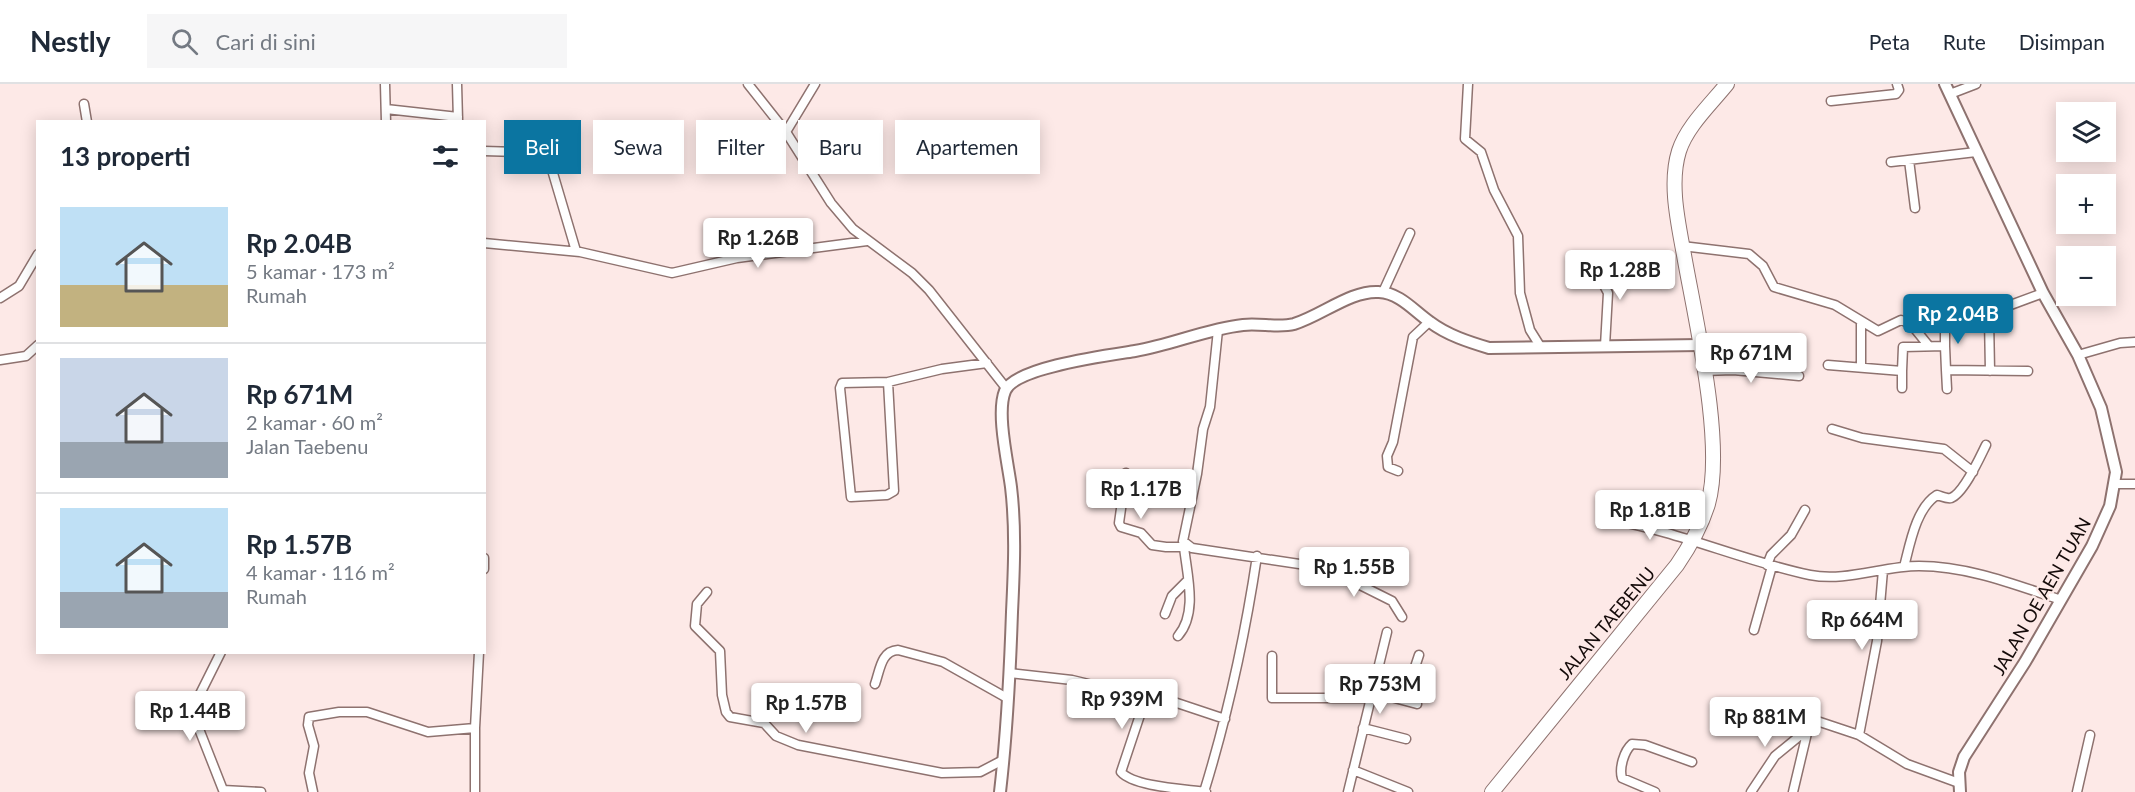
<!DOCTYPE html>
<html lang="id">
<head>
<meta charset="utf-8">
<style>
  :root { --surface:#fff; --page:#f6f6f7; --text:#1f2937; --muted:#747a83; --line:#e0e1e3; --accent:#0b75a1 }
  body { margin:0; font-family:Lato,sans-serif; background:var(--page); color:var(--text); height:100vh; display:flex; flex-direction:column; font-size:22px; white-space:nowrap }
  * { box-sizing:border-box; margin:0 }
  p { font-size:20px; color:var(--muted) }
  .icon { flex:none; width:33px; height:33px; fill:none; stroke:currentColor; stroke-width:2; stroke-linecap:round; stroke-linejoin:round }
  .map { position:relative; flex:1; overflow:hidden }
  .details { position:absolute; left:36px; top:36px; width:450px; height:534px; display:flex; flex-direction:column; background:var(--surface); border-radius:0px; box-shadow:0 3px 15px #0003 }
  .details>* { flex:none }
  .guide { position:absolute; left:504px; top:36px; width:570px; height:54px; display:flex; gap:12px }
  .tools { position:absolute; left:2056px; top:18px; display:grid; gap:12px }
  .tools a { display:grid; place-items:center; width:60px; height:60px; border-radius:0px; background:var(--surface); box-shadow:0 3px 15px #0003; font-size:30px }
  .price { position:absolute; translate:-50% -51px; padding:0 14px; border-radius:6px; background:#fff; color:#222; font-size:20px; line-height:39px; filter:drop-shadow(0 2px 3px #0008) }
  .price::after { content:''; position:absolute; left:50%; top:36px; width:18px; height:14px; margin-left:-9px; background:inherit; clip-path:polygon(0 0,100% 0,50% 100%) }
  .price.selected { background:var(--accent); color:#fff }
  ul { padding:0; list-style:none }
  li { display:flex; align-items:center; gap:18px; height:150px; padding:0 24px }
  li+li { border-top:2px solid var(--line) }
  li span { display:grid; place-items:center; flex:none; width:168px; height:120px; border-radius:0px; color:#555 }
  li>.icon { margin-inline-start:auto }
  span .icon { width:72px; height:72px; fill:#fffc; stroke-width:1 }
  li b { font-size:26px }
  h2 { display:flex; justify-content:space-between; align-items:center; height:72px; padding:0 24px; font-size:26px }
  .pill { padding:0 21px; border-radius:0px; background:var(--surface); box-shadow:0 3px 15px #0003; font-size:21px; line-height:54px }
  .pill.selected { background:var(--accent); color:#fff }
  header { display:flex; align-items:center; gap:36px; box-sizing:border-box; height:84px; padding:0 30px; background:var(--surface); border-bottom:2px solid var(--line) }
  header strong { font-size:28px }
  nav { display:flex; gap:33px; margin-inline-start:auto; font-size:21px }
  .search { width:420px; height:54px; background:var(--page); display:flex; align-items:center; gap:15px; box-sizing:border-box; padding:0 21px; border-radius:0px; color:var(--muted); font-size:22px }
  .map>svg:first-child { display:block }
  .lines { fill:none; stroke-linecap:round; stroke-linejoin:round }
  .minor-casing { stroke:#8e726f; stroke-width:11 }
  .tertiary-casing { stroke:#8e726f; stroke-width:14 }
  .primary-casing { stroke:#8e726f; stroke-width:16 }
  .minor { stroke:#fff; stroke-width:8 }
  .tertiary { stroke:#fff; stroke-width:10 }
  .primary { stroke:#fff; stroke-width:14 }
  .labels { text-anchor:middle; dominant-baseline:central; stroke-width:5; stroke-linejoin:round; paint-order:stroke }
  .street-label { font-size:18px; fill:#140a09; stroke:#fde9e7 }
</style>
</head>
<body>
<header>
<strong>Nestly</strong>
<div class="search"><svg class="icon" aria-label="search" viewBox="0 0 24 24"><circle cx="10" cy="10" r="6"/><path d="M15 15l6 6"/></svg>Cari di sini</div>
<nav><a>Peta</a><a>Rute</a><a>Disimpan</a></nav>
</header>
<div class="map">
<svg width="2135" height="708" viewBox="0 0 2135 708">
  <rect width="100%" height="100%" fill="#fde9e7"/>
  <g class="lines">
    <defs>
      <path id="minor" d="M 385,0 L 386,38
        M 457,0 L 458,36
        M 748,0 L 786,48 L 831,119 L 853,145 L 912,189 L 929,206 L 1006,304
        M 1468,0 L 1465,55 L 1481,68 L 1494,106 L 1518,152 L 1520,209 L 1530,246 L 1540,262
        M 1950,10 L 1976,0
        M 1831,17 L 1896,10 L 1899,6 L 1897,0
        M 84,20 L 87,38
        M 386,25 L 458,33
        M 786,48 L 815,0
        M 484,67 L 547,69 L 576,167
        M 1909,76 L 1915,124
        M 1891,78 L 1976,68
        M 484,159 L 580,168 L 672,189 L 737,174 L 867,157
        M 1682,162 L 1749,170 L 1763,182 L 1774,203 L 1835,221 L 1878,247 L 1901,236 L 1911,240 L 1928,261
        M 1594,182 L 1608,209 L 1605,262
        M 1383,208 L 1410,149
        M 0,214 L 19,202 L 38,170
        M 1218,246 L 1210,323 L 1203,345 L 1197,390 L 1183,457 L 1192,464 L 1326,484 L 1392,517 L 1402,533
        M 1945,246 L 1945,262
        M 2078,271 L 2120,259 L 2135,258
        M 0,276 L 26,272 L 38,261
        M 1828,281 L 1902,287 L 1903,263 L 1945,262 L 1946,286 L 2028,287
        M 1861,283 L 1861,238
        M 1946,286 L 1947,305
        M 1703,287 L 1733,286 L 1799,292
        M 1902,287 L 1902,304
        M 1990,287 L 1989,234 L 1997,226 L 2043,209
        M 888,298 L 894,407 L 887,411 L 851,413 L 840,304 L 842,299 L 888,298 L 942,285 L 987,279
        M 1832,345 L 1862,354 L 1944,365 L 1973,388
        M 1398,387 L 1388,383 L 1387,372 L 1393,358 L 1413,253 L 1429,238
        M 1126,389 L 1119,439 L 1121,443 L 1141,449 L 1152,461 L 1166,463 L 1189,463
        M 2116,400 L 2135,400
        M 1612,436 C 1680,448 1743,477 1810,491 C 1846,498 1883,482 1919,482 C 1968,482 2016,501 2061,516
        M 484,474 L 484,485
        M 1767,481 L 1771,471 L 1791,451 L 1805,426
        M 1904,483 C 1910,460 1916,424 1937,411 C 1941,412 1947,415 1951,414 C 1964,409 1980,373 1986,361
        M 707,508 L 697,520 L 695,542 L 720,567 L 722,611 L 726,628 L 730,633 L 764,639 L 776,652 L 798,661 L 942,689 L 980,688 L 1003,676
        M 1165,530 L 1172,512 L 1187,497
        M 1754,546 L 1772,482
        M 1178,552 C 1198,529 1187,491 1184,463
        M 221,568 L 194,622 L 199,645 L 223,706 L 261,708
        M 1272,572 L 1272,614 L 1371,614
        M 1010,589 L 1072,596 L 1142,613 L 1145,616 L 1121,688 C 1134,703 1186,705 1206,708
        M 875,600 C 880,586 881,567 898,566 L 943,578 L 1007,614
        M 1372,608 L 1417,620
        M 1142,613 L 1171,617 L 1225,635
        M 1404,616 L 1419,571
        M 475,644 L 479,568
        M 1363,644 L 1406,655
        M 1859,651 L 1877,557 L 1883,486
        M 1353,686 L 1408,708
        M 313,708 L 309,689 L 314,662 L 308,641 L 309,633 L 339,628 L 367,628 L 428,648 L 475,644 L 475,708
        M 1204,708 C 1228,630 1245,552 1257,472
        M 1348,708 L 1387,548
        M 1655,708 L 1622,694 C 1619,684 1624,667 1632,660 L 1645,661 L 1692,678
        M 1751,708 L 1775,672 L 1808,645
        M 1793,708 L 1808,645 L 1814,636 L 1859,651 L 1907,680 L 1959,699
        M 2077,708 L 2090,651"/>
      <path id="tertiary" d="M 1945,0 L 2043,209 L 2078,271 L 2101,324 L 2116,388 L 2110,422 L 2092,462 L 2025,578 L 1964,673 L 1959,688 L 1960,708
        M 1000,708 C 1007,648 1010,588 1012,528 C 1014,487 1016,445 1011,403 C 1008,379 996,329 1005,307 C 1015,283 1110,271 1135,267 C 1172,261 1206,245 1243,241 C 1259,239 1279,244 1294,240 C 1321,232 1351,206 1379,208 C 1400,209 1414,227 1430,238 C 1447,251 1469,258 1489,264 L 1700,261"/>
      <path id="primary" d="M 1492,708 L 1677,481 C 1690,462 1701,443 1708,420 C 1725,360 1695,234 1684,171 C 1678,138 1669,99 1679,67 C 1687,42 1711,20 1727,0"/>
    </defs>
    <use href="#minor" class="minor-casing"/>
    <use href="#tertiary" class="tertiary-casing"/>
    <use href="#primary" class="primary-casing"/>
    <use href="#minor" class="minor"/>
    <use href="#tertiary" class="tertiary"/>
    <use href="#primary" class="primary"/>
  </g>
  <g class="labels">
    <g class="street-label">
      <text transform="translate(2041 512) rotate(-60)">JALAN OE AEN TUAN</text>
      <text transform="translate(1606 539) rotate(-50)">JALAN TAEBENU</text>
    </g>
  </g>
</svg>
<div class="tools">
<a><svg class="icon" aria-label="layers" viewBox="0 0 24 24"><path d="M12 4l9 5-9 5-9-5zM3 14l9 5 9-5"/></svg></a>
<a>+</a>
<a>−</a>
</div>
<b class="price" style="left:758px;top:185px">Rp 1.26B</b>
<b class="price" style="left:1620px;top:217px">Rp 1.28B</b>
<b class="price selected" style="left:1958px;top:261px">Rp 2.04B</b>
<b class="price" style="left:1751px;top:300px">Rp 671M</b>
<b class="price" style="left:1141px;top:436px">Rp 1.17B</b>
<b class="price" style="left:1650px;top:457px">Rp 1.81B</b>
<b class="price" style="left:1354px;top:514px">Rp 1.55B</b>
<b class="price" style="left:1862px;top:567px">Rp 664M</b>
<b class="price" style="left:1380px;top:631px">Rp 753M</b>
<b class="price" style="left:1122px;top:646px">Rp 939M</b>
<b class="price" style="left:806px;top:650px">Rp 1.57B</b>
<b class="price" style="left:190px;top:658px">Rp 1.44B</b>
<b class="price" style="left:1765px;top:664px">Rp 881M</b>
<div class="guide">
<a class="pill selected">Beli</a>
<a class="pill">Sewa</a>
<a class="pill">Filter</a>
<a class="pill">Baru</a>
<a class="pill">Apartemen</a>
</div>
<section class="details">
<h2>13 properti<svg class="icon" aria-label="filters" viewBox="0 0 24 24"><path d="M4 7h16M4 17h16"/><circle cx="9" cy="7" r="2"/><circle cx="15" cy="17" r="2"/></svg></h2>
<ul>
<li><span style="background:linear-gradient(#bfe0f5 65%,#c2b280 0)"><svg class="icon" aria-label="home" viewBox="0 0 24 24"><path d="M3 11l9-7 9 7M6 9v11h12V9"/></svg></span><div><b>Rp 2.04B</b><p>5 kamar · 173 m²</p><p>Rumah</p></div></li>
<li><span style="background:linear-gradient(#c9d6e8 70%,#9aa5b1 0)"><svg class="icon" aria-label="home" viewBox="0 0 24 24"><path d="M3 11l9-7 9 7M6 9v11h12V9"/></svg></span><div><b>Rp 671M</b><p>2 kamar · 60 m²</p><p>Jalan Taebenu</p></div></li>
<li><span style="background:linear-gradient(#bfe0f5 70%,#9aa5b1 0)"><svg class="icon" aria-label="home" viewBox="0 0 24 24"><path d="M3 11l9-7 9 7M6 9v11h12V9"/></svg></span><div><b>Rp 1.57B</b><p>4 kamar · 116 m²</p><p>Rumah</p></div></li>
</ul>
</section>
</div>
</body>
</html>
